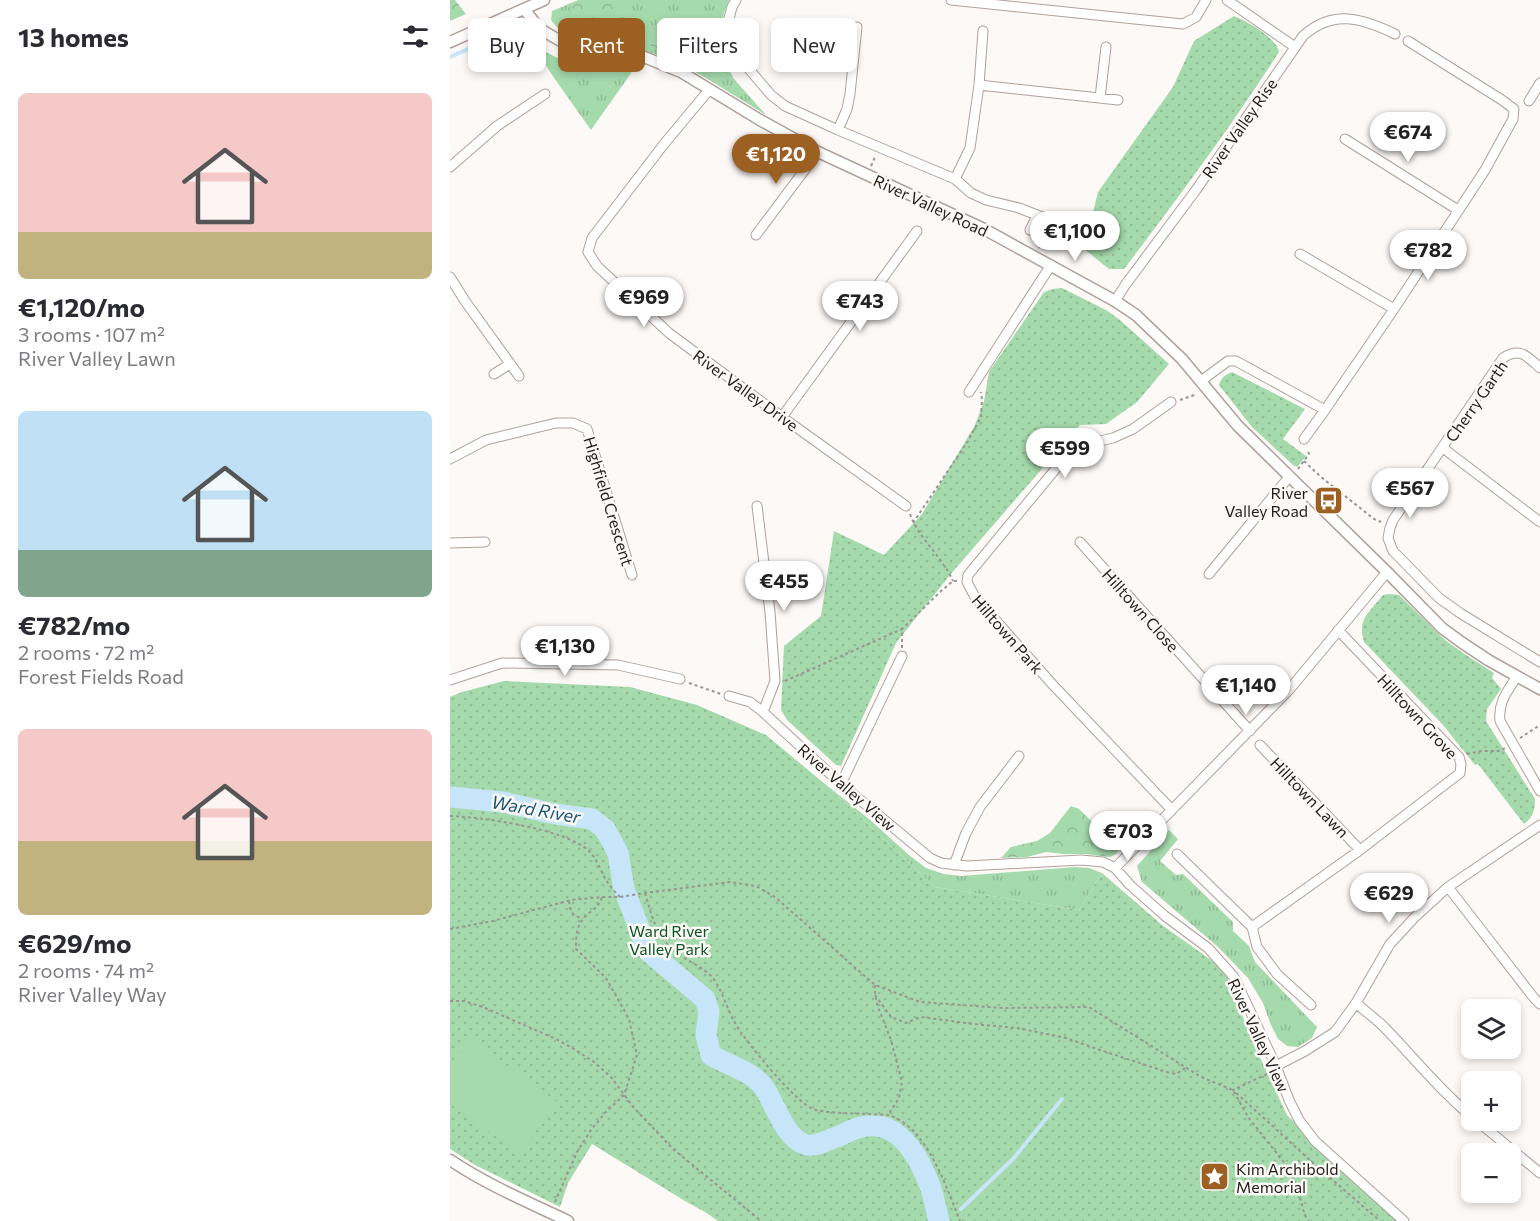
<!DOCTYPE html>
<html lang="en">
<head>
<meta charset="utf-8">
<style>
  :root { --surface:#fff; --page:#f2f2f3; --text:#2b2b33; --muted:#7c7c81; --accent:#9c6122 }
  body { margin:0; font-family:Commissioner,sans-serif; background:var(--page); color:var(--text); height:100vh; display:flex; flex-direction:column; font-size:22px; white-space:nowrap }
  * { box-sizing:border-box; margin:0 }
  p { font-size:20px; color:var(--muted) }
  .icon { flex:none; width:33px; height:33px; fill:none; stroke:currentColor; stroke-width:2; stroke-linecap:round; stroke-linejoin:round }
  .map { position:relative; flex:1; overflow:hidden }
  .side { display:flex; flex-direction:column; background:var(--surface); width:450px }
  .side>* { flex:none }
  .banner { position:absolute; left:18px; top:18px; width:570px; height:54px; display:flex; gap:12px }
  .tools { position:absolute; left:1011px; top:999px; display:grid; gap:12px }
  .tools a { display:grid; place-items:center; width:60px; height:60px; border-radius:9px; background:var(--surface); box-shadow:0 3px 9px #0003; font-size:30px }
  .price { position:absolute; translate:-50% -51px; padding:0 14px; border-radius:21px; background:#fff; color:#222; font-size:20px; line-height:39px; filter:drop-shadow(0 2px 3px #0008) }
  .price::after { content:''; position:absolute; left:50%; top:36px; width:18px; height:14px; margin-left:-9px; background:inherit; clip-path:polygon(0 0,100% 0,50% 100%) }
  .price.active { background:var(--accent); color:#fff }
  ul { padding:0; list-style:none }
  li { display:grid; align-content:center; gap:12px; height:318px; padding:0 18px }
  li span { display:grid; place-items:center; height:186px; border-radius:9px; color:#555 }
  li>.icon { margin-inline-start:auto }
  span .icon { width:108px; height:108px; fill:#fffc; stroke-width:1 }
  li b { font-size:26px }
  h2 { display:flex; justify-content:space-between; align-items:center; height:72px; padding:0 18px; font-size:26px }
  .pill { padding:0 21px; border-radius:9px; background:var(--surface); box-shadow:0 3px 9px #0003; font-size:21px; line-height:54px }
  .pill.active { background:var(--accent); color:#fff }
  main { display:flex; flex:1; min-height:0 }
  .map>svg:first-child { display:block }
  .grass { fill:url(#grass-tufts) }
  .forest { fill:url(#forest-crowns) }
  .park { fill:url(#park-dots) }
  .pitch { fill:#a5daac }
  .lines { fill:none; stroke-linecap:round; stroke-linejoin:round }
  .stream { stroke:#c7e6f9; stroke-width:4 }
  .river { stroke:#c7e6f9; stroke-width:21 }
  .minor-casing { stroke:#b1a09a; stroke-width:11 }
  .tertiary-casing { stroke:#b1a09a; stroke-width:13 }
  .path { stroke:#999592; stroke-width:2; stroke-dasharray:3 3; stroke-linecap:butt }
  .minor { stroke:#fff; stroke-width:9 }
  .tertiary { stroke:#fff; stroke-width:10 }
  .labels { text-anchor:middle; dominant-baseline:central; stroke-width:5; stroke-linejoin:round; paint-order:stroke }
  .street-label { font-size:16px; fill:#231d1a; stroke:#fcf9f7 }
  .poi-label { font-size:16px; fill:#231d1a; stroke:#fcf9f7; text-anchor:end }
  .park-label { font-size:16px; fill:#0c5623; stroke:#fcf9f7 }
  .water-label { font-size:18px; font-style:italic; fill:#1a5878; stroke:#fcf9f7 }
</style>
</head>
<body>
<main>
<section class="side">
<h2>13 homes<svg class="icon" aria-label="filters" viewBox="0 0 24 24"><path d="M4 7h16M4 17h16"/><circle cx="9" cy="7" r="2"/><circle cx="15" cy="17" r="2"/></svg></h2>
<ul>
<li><span style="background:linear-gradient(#f6c9c9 75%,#c2b280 0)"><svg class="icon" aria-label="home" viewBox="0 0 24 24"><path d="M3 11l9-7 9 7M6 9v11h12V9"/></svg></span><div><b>€1,120/mo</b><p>3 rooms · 107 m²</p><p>River Valley Lawn</p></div></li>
<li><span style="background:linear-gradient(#bfe0f5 75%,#7fa58c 0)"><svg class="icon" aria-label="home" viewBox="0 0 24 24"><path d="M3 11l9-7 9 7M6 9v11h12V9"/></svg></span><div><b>€782/mo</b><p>2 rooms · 72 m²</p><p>Forest Fields Road</p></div></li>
<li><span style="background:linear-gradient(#f6c9c9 60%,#c2b280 0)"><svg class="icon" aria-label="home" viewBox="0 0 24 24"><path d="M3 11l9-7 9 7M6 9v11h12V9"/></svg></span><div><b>€629/mo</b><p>2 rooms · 74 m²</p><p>River Valley Way</p></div></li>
</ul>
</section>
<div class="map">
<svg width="1090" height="1221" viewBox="0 0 1090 1221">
  <defs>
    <pattern id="grass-tufts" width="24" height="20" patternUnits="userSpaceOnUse" patternTransform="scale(1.5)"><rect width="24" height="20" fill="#a5daac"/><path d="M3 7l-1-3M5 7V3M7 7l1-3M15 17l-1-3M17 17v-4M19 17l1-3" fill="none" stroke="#8ebb93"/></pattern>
    <pattern id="forest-crowns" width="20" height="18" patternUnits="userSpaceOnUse" patternTransform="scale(1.5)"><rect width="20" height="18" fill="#a5daac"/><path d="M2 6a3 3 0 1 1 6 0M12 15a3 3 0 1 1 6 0" fill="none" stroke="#8ebb93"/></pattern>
    <pattern id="park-dots" width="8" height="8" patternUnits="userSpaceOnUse" patternTransform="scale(1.5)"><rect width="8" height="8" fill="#a5daac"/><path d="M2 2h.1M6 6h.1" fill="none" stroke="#8ebb93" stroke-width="1.8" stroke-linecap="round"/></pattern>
  </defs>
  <rect width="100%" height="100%" fill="#fcf9f7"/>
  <path class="grass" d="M 129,0 L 279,0 L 273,16 L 271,34 L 253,37 L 241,42 L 238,57 L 284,79 L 316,115 L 256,78 L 234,66 L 216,53 L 212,56 L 152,39 L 132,39 L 115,37 L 101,20 L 102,11 Z
    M 83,45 C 99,54 113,62 131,65 C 149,67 167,63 184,69 L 141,130 L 102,75 Z
    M 375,784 L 419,819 L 459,855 L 476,868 L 494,874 L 511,876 L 625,867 L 639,868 L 652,873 L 629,910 L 485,887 Z
    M 719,830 L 728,839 L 710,861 L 726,875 L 733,874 L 783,922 L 783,931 L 799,946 L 805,962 L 867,1027 L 862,1038 L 848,1047 L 837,1046 L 828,1039 L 821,1025 L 813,1003 L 798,978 L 767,946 L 692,882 L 687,866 Z"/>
  <path class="forest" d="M 0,0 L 5,0 L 16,14 L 0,21 Z
    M 129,0 L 168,0 L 172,10 L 236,47 C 246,38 257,36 271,34 L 270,53 L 284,79 L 238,57 L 216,53 L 116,5 Z
    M 621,806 L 629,809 L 670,849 L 666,854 L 660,857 L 635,854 L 614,854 L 596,852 L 577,857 L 551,858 L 561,847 L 587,841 L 600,833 Z"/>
  <path class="park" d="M 784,16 C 797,21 827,38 829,52 C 781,127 728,198 674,269 L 659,269 L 634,249 L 648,192 L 723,87 L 744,41 Z
    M 612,288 L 656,310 L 670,320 L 719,364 L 687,402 L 656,424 L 630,425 L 500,575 L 446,643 L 391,766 L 386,765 L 337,720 L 331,710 L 334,646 L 371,616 L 384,531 L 434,555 L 472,514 L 525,425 L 534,401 L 539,372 L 594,292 L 602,289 Z
    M 782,372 L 855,409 L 833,439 L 856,456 L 847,467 L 843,465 L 802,427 L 769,385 C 771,378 775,375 782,372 Z
    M 940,594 L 949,595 L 995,640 L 1013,653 L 1044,673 L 1042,678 L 1051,689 L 1037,709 L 1036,721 L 1085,799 C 1085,811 1083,817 1074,824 L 1028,764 L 1025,765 L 993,725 L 914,642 C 907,619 919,613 933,595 Z
    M 54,681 L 180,687 L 247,705 L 316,735 L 375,784 L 485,887 L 629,910 L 652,873 L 712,925 L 775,970 L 801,1038 L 837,1115 L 902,1180 L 947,1221 L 268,1221 L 255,1212 L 235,1201 L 142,1144 L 118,1183 L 110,1207 L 25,1165 L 0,1149 L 0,697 L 12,692 Z"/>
  <path class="pitch" d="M 19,1038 L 107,1102 L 70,1154 L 0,1104 L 0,1064 Z"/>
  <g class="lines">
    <path class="stream" d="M 0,57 L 57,32
      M 511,1209 L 563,1159 L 612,1099"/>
    <path class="river" d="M 0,797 L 53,802 L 105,814 L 142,819 L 155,829 L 168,853 L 174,889 L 198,951 L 255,999 L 259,1011 L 256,1035 L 261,1055 C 279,1066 303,1071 315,1089 C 325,1105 335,1137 354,1144 C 363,1148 375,1141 384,1138 C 396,1134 406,1126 419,1126 C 451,1123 470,1160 480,1186 C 484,1197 486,1209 489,1221"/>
    <defs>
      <path id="minor" d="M 286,0 L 282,7 L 278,22 L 278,37 L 282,49 L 321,95 L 335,106 L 388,130 L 505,179 L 521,193 L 536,200 L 569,208 L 605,222
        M 501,0 L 733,24 L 746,17 L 756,0
        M 777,0 L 845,47
        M 529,85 L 668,100
        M 259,90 L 214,144 L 142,238 L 138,252 L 147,266 L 219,333 L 332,417 L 456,506
        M 650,98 L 656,47
        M 1079,101 L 1090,83
        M 388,130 L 397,109 L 400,94 L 407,27
        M 895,139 L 1008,210
        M 0,167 L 47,126 L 95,94
        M 505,179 L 520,148 L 529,85 L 533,31
        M 580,230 L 587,216
        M 306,235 L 368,152
        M 850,254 L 944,309
        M 0,277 L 15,301 L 69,376
        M 665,301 L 676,284 L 746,190 L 853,36 C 883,9 912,18 945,34
        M 1090,368 C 1077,356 1070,347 1053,358 L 943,520 L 940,528 L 938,538 L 943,551 L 989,598 L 1010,613 L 1090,662
        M 44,374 L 60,364
        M 751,381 L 778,361 L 786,361 L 875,410
        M 519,392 L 601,265
        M 721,402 L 683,429 L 663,438 L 628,446 L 613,460 L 518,575 L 517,582 L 525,597 L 603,685 L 722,810
        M 332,417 L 467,231
        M 854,439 L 875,410 L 944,309 L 1035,170 L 1063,119 L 1064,109 L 1052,100 L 958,41
        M 993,448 L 1090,522
        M 0,459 L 36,440 L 106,423 L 123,423 L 137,429 L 182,575
        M 307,506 L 320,612 L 325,681 L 313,712
        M 630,542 L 800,731
        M 0,543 L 35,542
        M 759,574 L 839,477
        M 1067,676 C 1057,692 1048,702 1050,721 L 1090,791
        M 0,680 L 52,663 L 168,665 L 230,679
        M 279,696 L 300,702 L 313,712 L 391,784 L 480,858 L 491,863 L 517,866 L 631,860 L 653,862 L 665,868 L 680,885 L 715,916 L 758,948 L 784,977 L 826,1066 L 839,1100 L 849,1120 L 865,1141 L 954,1221
        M 810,745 L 910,850
        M 391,784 L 452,656
        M 727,854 L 802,927 L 807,947 L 827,974 L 861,1005
        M 504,865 L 516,833 L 530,807 L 569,756
        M 665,868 L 839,690 L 937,572
        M 998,887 L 1084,998 L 1090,1004
        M 802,927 L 910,850 L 1010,773 L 1011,764 L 1009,757 L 888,630
        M 906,1003 C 914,1010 923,1017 931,1024 C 962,1055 988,1089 1022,1117
        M 826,1066 L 855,1051 L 885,1032 L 906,1003 L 940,944 L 965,917 L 998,887 L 1090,825
        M 1026,1120 L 1090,1173"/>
      <path id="tertiary" d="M 74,9 L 90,29 L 114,43 L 136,50 L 161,50 L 194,57 L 231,72 L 310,120 L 368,152 L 534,229 L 665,301 L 686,315 L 732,359 L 788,426 L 937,572 L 992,628 L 1011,642 L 1038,660 L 1090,689
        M 0,42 L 94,0
        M 0,1160 C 37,1185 78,1202 118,1221"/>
    </defs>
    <use href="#minor" class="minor-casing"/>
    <use href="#tertiary" class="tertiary-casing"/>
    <path class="path" d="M 421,166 L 426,155
      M 589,248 L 600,230
      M 730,400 L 747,394
      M 854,461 L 871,477 L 924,519 L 931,522
      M 848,469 L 859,454 L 857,449
      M 460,514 C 467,534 482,547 493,564 C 497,569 500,575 503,581
      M 463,523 L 518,441 L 531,417 L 532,400 L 531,392
      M 452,648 L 452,629 L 490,592 L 503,581 L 508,581
      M 335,681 L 452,629
      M 239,683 L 271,694
      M 1070,738 L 1090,725
      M 1017,754 L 1031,751 L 1050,751 L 1055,748
      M 0,816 C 32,817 116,829 139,851 C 148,860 151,873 158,883 C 161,888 166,893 170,897
      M 195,893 C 202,917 207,939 229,955 C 240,962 254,968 263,978 C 273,992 277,1009 285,1023 C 295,1041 344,1100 361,1108 C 373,1114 405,1113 419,1114 C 425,1115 432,1114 438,1115 C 477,1126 496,1187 510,1221
      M 119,901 C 120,910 122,917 133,918
      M 0,929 L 43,921 L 121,900 L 152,897 L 170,897 L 195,893 L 280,882 L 306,886 L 325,897 L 425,985 L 470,1002 L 553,1008 L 639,1007 L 751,1077 L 783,1090 L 798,1117 L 840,1170 L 848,1189 L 854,1213 L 858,1221
      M 425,985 L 425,995 L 428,1007 L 441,1040 L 452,1082 L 449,1098 L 438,1115
      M 425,995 L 441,1017 L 456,1023 L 471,1017 L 524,1024 L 567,1028 L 616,1038 L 647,1049 L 720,1073 L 726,1074 L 735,1068
      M 0,1001 L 14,1001 L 33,1007 L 106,1039 L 124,1049 L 144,1062 L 161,1077 L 184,1108 L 223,1149 L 311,1221
      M 817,1074 L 783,1090 L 863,1163 L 930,1221
      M 840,1170 L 852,1163 L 862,1163
      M 105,1202 L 127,1152 L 141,1130 L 155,1113 L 174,1095 L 187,1055 L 179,1019 L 156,978 L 126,949 C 126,938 126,924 136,916 C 143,909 149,907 152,897"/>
    <use href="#minor" class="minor"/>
    <use href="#tertiary" class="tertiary"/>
  </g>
  <defs>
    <symbol id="bus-square" viewBox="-11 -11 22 22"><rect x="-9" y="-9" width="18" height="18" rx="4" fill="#9c6122" stroke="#fcf9f7"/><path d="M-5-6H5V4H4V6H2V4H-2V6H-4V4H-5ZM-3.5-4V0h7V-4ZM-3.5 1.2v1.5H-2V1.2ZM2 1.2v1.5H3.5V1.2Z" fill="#fff"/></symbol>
    <symbol id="sight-square" viewBox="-11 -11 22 22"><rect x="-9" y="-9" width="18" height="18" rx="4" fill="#9c6122" stroke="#fcf9f7"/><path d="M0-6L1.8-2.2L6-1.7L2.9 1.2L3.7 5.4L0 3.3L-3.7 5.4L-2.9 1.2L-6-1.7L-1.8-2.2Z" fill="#fff"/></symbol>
  </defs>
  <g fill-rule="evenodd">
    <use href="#bus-square" x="862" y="484" width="33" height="33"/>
    <use href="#sight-square" x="748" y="1160" width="33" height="33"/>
  </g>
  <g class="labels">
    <g class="street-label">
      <text transform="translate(789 128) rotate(-55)">River Valley Rise</text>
      <text transform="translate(481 205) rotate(25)">River Valley Road</text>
      <text transform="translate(296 390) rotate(36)">River Valley Drive</text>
      <text transform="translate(1026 401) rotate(-55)">Cherry Garth</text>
      <text transform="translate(159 501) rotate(73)">Highfield Crescent</text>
      <text transform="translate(691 610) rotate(48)">Hilltown Close</text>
      <text transform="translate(558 634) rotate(49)">Hilltown Park</text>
      <text transform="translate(968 716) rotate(47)">Hilltown Grove</text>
      <text transform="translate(397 787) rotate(41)">River Valley View</text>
      <text transform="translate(860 797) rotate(46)">Hilltown Lawn</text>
      <text transform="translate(809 1035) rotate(65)">River Valley View</text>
    </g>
    <g class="poi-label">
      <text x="858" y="492">River<tspan x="858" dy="18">Valley Road</tspan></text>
      <text x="786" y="1168" text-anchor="start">Kim Archibold<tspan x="786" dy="18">Memorial</tspan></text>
    </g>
    <g class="park-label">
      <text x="219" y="930">Ward River<tspan x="219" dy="18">Valley Park</tspan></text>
    </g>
    <g class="water-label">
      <text transform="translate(86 809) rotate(10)">Ward River</text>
    </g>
  </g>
</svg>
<div class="tools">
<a><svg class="icon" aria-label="layers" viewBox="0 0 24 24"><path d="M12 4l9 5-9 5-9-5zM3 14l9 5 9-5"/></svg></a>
<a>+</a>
<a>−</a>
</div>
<b class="price" style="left:958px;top:163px">€674</b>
<b class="price active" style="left:326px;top:185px">€1,120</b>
<b class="price" style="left:625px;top:262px">€1,100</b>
<b class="price" style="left:978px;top:281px">€782</b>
<b class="price" style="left:194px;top:328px">€969</b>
<b class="price" style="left:410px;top:332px">€743</b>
<b class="price" style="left:615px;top:479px">€599</b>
<b class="price" style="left:960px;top:519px">€567</b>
<b class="price" style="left:334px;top:612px">€455</b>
<b class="price" style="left:115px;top:677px">€1,130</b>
<b class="price" style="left:796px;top:716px">€1,140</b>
<b class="price" style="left:678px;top:862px">€703</b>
<b class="price" style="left:939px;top:924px">€629</b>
<div class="banner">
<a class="pill">Buy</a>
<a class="pill active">Rent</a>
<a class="pill">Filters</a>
<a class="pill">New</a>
</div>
</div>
</main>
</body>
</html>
